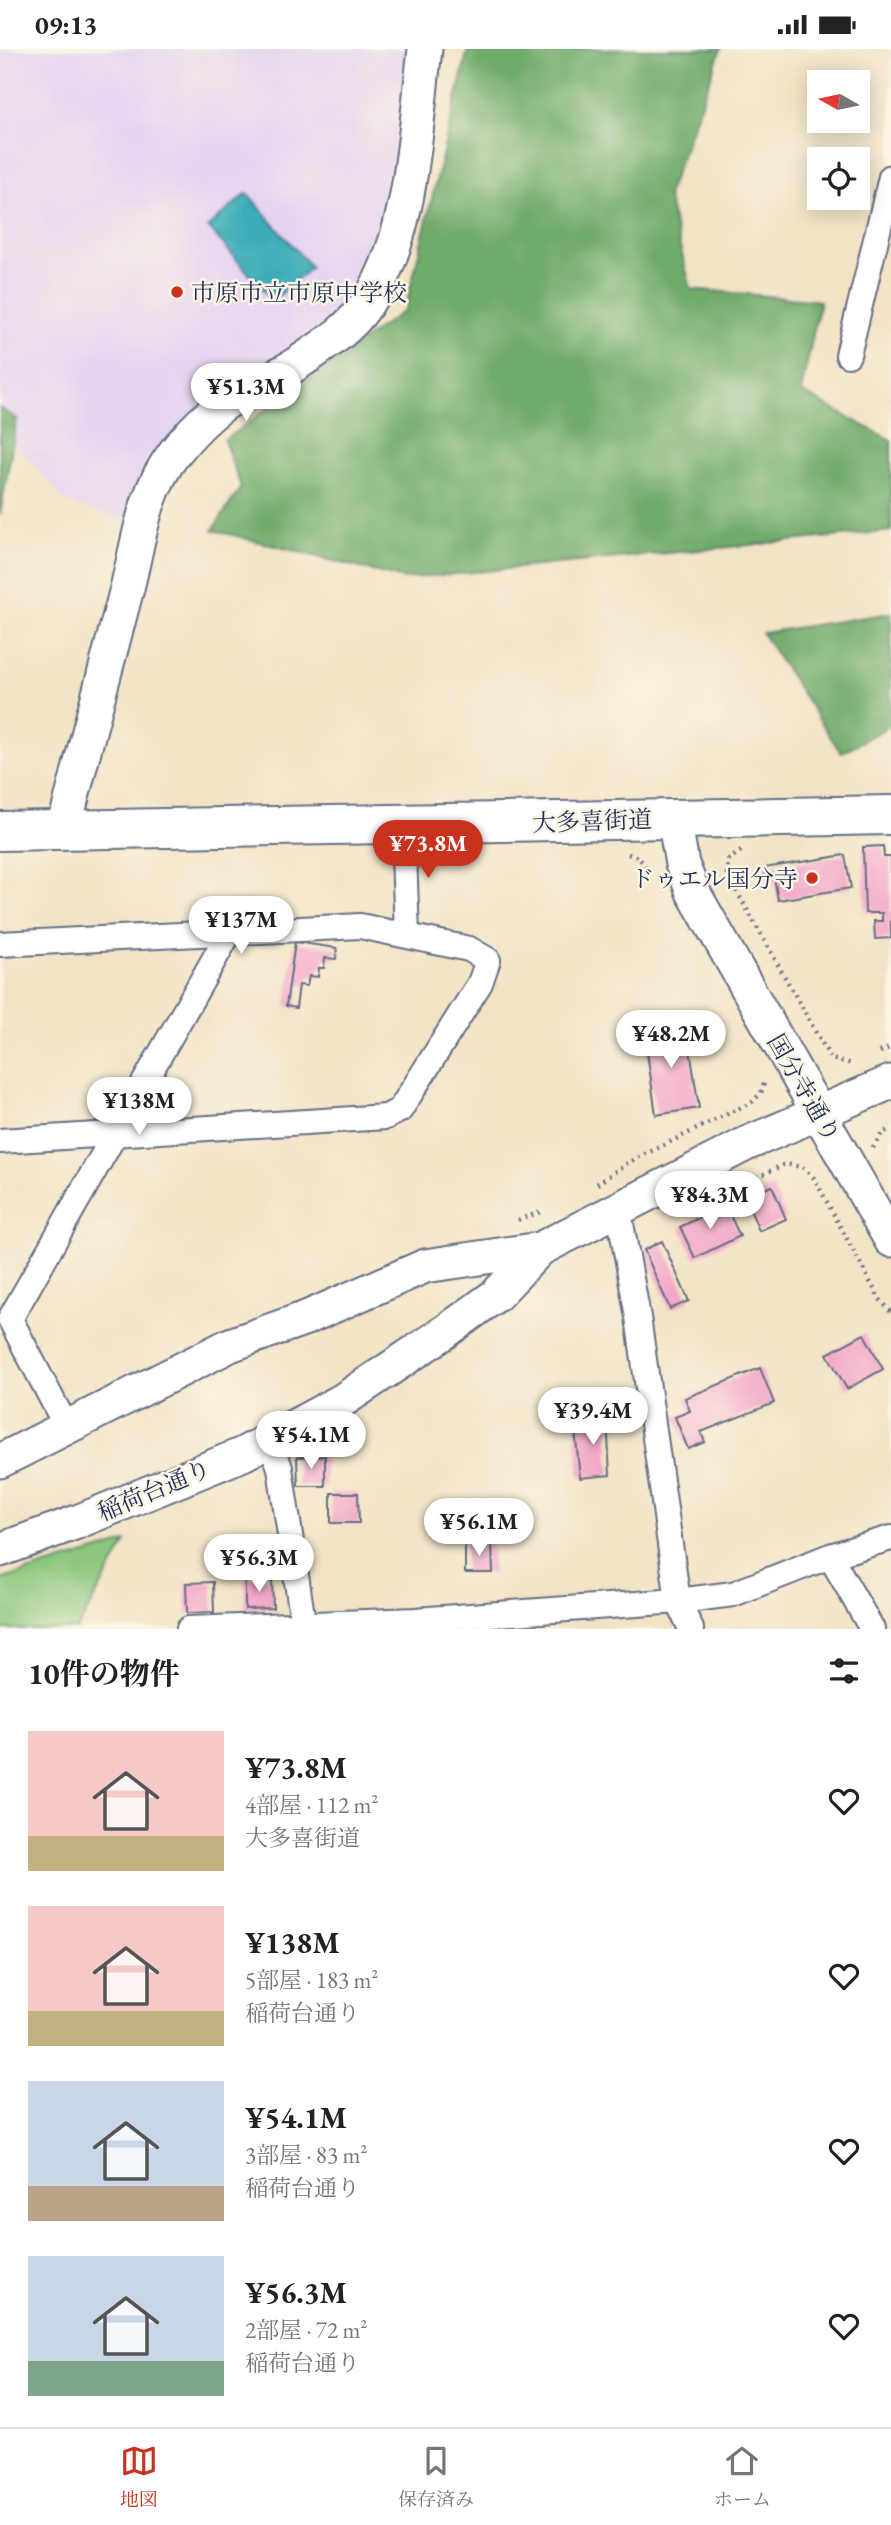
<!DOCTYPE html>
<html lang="ja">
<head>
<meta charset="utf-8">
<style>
  :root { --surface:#fff; --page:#f6f6f6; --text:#222; --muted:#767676; --line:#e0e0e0; --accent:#c8321e }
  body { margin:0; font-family:"EB Garamond","Noto Serif JP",serif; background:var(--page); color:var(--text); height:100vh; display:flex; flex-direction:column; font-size:26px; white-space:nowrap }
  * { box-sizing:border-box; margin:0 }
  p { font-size:23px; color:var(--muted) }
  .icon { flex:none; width:38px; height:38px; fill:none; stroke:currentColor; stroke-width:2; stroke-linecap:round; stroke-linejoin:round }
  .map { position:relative; height:1580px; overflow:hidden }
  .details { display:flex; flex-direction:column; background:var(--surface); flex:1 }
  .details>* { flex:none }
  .needle { width:46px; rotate:279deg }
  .fabs { position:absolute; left:807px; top:21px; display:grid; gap:14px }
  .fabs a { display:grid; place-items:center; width:63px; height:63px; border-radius:0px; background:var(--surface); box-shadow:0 4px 18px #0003; font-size:35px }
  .price { position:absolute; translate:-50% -60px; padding:0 16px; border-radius:24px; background:#fff; color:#222; font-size:23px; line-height:46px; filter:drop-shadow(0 2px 4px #0008) }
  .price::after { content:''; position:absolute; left:50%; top:42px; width:21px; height:16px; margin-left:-10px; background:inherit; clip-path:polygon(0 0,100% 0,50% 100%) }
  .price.active { background:var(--accent); color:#fff }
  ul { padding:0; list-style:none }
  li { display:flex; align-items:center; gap:21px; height:175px; padding:0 28px }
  li span { display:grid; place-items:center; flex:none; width:196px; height:140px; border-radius:0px; color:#555 }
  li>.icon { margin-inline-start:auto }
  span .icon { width:84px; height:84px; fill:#fffc; stroke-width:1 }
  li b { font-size:30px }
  h2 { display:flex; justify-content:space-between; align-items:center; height:84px; padding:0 28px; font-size:30px }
  .status { display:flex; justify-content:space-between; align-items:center; height:49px; padding:0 35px; background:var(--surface); direction:ltr }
  .status svg { height:19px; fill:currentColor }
  .tabs { display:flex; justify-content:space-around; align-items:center; height:98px; border-top:2px solid var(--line); background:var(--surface); font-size:19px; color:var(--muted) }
  .tabs a { display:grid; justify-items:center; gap:4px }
  .tabs .active { color:var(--accent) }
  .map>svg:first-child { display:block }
  .built { fill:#e5d3f1 }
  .green { fill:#8bc67b; stroke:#537a6c; stroke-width:2 }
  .forest { fill:#70ab6b; stroke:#466d64; stroke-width:2 }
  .water { fill:#3bacb7; stroke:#2b6e8a; stroke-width:2 }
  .building { fill:#f2a4c8 }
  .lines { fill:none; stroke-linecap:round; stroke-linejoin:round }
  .street-casing { stroke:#666e82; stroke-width:28 }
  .secondary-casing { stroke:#666e82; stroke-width:37 }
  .highway-casing { stroke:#666e82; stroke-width:42 }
  .path { stroke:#666e82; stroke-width:4.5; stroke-dasharray:2 5; stroke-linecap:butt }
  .street { stroke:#fff; stroke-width:24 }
  .secondary { stroke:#fff; stroke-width:33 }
  .highway { stroke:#fff; stroke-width:38 }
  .poi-dot { fill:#c8321e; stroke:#fcf5e5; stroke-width:2.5 }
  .labels { text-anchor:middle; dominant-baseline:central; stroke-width:5; stroke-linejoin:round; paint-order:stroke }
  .poi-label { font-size:24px; fill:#1b2f5e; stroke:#fcf5e5; text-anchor:start }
  .street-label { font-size:24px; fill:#1b2f5e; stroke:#fcf5e5 }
</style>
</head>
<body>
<div class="status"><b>09:13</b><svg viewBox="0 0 49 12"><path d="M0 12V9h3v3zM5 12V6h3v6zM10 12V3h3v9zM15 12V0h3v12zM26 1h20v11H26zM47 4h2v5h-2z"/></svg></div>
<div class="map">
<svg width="891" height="1580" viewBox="0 0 891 1580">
  <rect width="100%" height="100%" fill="#fcf5e5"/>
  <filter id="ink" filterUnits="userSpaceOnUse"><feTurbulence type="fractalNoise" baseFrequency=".0143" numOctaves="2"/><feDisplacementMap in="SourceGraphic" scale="14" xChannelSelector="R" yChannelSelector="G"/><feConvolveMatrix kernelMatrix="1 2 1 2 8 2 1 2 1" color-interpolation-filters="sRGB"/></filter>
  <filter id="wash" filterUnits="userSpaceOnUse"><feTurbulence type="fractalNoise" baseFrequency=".00686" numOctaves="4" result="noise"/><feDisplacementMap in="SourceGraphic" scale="28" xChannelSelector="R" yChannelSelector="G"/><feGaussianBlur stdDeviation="1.57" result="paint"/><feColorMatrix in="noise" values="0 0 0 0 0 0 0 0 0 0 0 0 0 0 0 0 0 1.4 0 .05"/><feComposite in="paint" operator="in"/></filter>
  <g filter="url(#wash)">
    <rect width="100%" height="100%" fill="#f2e3c5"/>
    <path class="built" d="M 0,0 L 415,0 L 381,206 L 327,281 L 198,358 L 141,427 L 128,473 L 66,453 L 0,377 Z"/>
    <path class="green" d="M 126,1493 L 77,1580 L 0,1580 L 0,1531 Z"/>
    <path class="forest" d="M 468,0 L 721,0 L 667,147 L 691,240 L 820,252 L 801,343 L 891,391 L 891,482 L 404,530 L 213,481 L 241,438 L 224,391 L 405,261 Z
      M 0,359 L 17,370 L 0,466 Z
      M 891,564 L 891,676 L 841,704 L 762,584 Z"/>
    <path class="water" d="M 247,144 L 311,218 L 273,252 L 208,178 Z"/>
    <g id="blocks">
      <path class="building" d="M 883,797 L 884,808 L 891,808 L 891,889 L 875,890 L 874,872 L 882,872 L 882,864 L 865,864 L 863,798 Z
        M 845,806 L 851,839 L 778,851 L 774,828 L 766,830 L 764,819 Z
        M 295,893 L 337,899 L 336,910 L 325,909 L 324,919 L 319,919 L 318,928 L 309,927 L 307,937 L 299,936 L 296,959 L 286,957 Z
        M 686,975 L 699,1059 L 656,1066 L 644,982 Z
        M 772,1137 L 786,1170 L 759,1182 L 745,1148 Z
        M 725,1156 L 740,1187 L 695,1209 L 680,1178 Z
        M 662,1192 L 689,1252 L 670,1260 L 644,1201 Z
        M 864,1285 L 883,1320 L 847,1340 L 827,1305 Z
        M 760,1319 L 774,1354 L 701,1383 L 705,1393 L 688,1400 L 675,1368 L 690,1362 L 685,1349 Z
        M 607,1368 L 610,1426 L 580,1429 L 574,1371 Z
        M 325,1407 L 325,1437 L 298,1437 L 297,1408 Z
        M 331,1444 L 358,1444 L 359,1474 L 331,1474 Z
        M 465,1494 L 492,1494 L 493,1524 L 465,1524 Z
        M 245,1530 L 272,1530 L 273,1559 L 245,1560 Z
        M 213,1533 L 214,1563 L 187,1564 L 186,1534 Z"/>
    </g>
  </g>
  <g filter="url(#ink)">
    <use href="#blocks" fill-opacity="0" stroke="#666e82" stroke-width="2"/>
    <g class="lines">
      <defs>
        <path id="street" d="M 848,306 L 891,128
          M 403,776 L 407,887
          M 0,895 L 360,877 L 469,900 L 488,911 L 480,934 L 400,1061 L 386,1068 L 0,1092
          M 618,1158 L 638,1268 L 678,1552 L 691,1580
          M 10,1270 L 229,884
          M 10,1270 L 66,1377
          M 270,1390 L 280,1419 L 303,1573
          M 830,1507 L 872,1580
          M 189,1580 L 415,1571 L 678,1552 L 733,1545 L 830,1507 L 891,1489"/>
        <path id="secondary" d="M 674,769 L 682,815 L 693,843 L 891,1191
          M 63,783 C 83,704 104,626 125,547 C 139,496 141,447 175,403 C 188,387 207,367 224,355 C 247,339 275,330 298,314 C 323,297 349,281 366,256 C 413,187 415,81 425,0
          M 0,1412 L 230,1296 L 306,1269 L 425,1217 L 540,1200
          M 0,1501 L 77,1473 L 243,1405 L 343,1351 L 445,1283 L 496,1246 L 540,1200 L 748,1094 L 891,1033"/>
        <path id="highway" d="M 0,782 L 891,766"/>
      </defs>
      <use href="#street" class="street-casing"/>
      <use href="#secondary" class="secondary-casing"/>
      <use href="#highway" class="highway-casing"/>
      <path class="path" d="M 741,802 L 728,811 L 727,825 L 831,1010 L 853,1015
        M 628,805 L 638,808 L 653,826
        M 880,1003 L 891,998
        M 873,1099 L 882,1084 L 891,1080
        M 597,1135 L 629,1113 L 752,1053 L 761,1044 L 765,1032
        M 706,1152 L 785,1115 L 802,1118 L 814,1129 L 879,1249 L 891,1263
        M 518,1171 L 543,1162"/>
      <use href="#street" class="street"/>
      <use href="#secondary" class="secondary"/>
      <use href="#highway" class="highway"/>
    </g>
  </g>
  <g class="poi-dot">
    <circle cx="177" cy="243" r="7"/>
    <circle cx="812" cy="829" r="7"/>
  </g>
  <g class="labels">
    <g class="poi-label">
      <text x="191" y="243">市原市立市原中学校</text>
      <text x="798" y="829" text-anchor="end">ドゥエル国分寺</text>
    </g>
    <g class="street-label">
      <text transform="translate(592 772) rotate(-2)">大多喜街道</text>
      <text transform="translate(804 1039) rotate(60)">国分寺通り</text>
      <text transform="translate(154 1441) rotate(-23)">稲荷台通り</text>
    </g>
  </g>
</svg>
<div class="fabs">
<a><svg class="needle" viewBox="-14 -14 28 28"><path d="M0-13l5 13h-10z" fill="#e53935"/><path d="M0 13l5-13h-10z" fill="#767676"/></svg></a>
<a><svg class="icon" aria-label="locate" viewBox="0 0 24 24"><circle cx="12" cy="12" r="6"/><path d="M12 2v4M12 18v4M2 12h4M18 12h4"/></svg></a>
</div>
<b class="price" style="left:246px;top:374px">¥51.3M</b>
<b class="price active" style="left:428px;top:831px">¥73.8M</b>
<b class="price" style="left:241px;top:907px">¥137M</b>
<b class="price" style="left:671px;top:1021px">¥48.2M</b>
<b class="price" style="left:139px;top:1088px">¥138M</b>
<b class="price" style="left:710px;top:1182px">¥84.3M</b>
<b class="price" style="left:593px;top:1398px">¥39.4M</b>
<b class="price" style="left:311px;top:1422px">¥54.1M</b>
<b class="price" style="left:479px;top:1509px">¥56.1M</b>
<b class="price" style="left:259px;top:1545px">¥56.3M</b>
</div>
<section class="details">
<h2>10件の物件<svg class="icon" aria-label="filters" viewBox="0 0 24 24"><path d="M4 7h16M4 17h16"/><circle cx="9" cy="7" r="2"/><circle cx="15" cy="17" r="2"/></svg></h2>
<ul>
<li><span style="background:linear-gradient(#f6c9c9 75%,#c2b280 0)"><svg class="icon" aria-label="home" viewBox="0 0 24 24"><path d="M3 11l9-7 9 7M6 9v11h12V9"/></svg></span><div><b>¥73.8M</b><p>4部屋 · 112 m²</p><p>大多喜街道</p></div><svg class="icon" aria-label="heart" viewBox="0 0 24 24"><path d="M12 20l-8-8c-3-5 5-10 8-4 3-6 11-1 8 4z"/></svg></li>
<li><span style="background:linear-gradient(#f6c9c9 75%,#c2b280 0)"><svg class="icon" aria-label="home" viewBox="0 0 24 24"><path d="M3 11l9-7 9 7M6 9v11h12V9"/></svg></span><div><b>¥138M</b><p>5部屋 · 183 m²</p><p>稲荷台通り</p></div><svg class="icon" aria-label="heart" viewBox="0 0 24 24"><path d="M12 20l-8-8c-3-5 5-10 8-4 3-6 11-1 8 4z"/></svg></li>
<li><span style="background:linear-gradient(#c9d6e8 75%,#b9a48a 0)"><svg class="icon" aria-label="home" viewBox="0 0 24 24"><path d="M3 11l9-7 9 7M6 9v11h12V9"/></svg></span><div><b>¥54.1M</b><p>3部屋 · 83 m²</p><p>稲荷台通り</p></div><svg class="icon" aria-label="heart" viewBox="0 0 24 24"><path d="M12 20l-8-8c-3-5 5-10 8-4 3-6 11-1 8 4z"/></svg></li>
<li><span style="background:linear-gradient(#c9d6e8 75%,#7fa58c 0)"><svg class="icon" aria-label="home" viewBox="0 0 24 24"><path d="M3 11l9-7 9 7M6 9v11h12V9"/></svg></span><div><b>¥56.3M</b><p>2部屋 · 72 m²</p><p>稲荷台通り</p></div><svg class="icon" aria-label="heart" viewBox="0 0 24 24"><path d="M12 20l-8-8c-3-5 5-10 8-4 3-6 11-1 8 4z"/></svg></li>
</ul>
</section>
<nav class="tabs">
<a class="active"><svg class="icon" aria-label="map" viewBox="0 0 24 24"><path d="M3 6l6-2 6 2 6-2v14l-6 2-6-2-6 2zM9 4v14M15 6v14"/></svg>地図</a>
<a><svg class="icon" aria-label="saved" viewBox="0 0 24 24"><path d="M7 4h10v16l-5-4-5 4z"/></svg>保存済み</a>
<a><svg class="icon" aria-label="home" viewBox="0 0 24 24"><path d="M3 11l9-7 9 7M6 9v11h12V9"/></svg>ホーム</a>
</nav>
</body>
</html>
